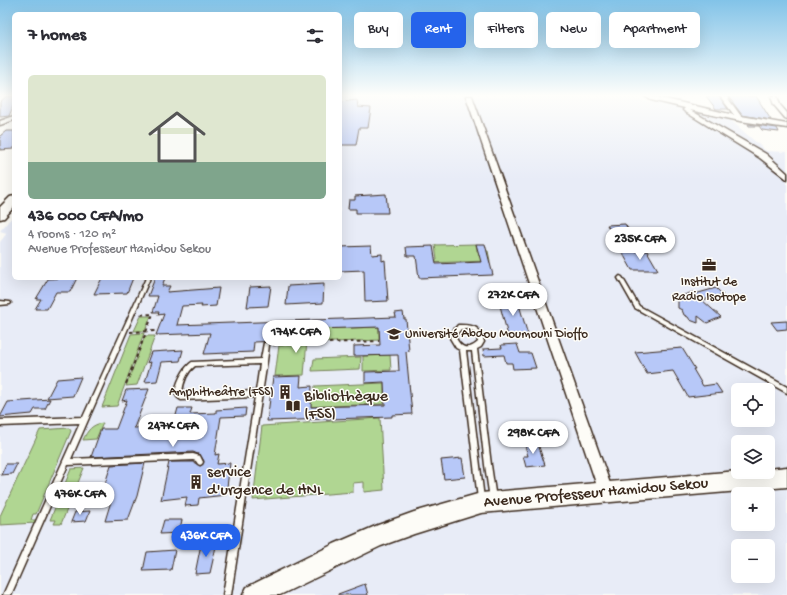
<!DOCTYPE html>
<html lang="en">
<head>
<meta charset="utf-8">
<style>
  :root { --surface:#fff; --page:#f2f2f3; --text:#2b2b33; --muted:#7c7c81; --accent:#2563eb }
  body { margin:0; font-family:"Gochi Hand",sans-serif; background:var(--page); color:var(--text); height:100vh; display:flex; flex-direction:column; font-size:15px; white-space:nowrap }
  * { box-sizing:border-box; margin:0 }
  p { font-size:13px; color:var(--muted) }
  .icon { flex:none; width:22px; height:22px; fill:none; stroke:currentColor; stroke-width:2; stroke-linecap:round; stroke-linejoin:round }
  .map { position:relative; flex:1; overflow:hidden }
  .sheet { position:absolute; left:12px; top:12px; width:330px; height:268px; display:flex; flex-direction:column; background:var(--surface); border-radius:6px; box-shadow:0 4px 16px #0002 }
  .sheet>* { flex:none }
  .hud { position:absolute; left:354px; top:12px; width:373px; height:36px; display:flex; gap:8px }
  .tools { position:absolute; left:731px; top:383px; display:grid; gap:8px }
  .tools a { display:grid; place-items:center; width:44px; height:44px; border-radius:6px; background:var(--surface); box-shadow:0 4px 16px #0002; font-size:20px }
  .price { position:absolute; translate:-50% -34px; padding:0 9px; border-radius:14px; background:#fff; color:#222; font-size:13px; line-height:26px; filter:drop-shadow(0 1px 2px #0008) }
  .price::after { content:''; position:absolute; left:50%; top:24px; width:12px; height:9px; margin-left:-6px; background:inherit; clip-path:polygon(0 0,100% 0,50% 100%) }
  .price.on { background:var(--accent); color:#fff }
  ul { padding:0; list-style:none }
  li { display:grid; align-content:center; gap:8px; height:212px; padding:0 16px }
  li span { display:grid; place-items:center; height:124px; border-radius:6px; color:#555 }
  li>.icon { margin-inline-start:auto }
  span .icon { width:72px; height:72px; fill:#fffc; stroke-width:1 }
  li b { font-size:17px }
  h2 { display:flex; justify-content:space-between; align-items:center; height:48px; padding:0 16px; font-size:17px }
  .tag { padding:0 14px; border-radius:6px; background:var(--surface); box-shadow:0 4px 16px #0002; font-size:14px; line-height:36px }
  .tag.on { background:var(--accent); color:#fff }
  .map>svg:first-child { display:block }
  .built { fill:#e8ecf7; fill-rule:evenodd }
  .green { fill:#b0d692; stroke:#768058 }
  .building { fill:#b7c8f8; stroke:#3b2a1e }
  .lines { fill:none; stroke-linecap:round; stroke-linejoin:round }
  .lane-casing { stroke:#3b2a1e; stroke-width:3 }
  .street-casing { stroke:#3b2a1e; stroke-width:3 }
  .secondary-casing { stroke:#3b2a1e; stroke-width:3 }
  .path { stroke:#3b2a1e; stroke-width:2; stroke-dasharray:3.5 3.5; stroke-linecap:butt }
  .lane { fill:#fdfcf7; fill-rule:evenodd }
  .street { fill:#fdfcf7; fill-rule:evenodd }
  .secondary { fill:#fdfcf7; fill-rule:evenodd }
  .labels { text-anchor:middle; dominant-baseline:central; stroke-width:3; stroke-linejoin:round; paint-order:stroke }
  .poi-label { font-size:13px; fill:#3b2a1e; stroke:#fdfcf7 }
  .near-poi-label { font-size:16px; fill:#3b2a1e; stroke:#fdfcf7; text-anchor:start }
  .near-street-label { font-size:16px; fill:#3b2a1e; stroke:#fdfcf7 }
</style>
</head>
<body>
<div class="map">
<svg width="787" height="595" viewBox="0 0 787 595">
  <rect width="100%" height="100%" fill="#fdfcf7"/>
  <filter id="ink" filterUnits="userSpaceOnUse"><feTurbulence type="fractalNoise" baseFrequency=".025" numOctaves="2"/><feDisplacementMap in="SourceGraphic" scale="8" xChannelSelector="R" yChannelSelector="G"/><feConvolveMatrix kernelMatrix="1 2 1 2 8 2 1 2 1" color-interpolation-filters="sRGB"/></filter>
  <g filter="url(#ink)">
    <path class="built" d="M 340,96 L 621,97 L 693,109 L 728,118 L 766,151 L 787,152 L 787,595 L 0,595 L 0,242 L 7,233 L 0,231 L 14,215 L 14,278 L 340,278 ZM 738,390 L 768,390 L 768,420 L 738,420 ZM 738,442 L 768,442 L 768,472 L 738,472 ZM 738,494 L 768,494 L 768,524 L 738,524 ZM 738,546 L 768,546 L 768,576 L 738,576 Z"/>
    <path class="green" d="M 476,244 L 477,251 L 488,251 L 490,261 L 422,263 L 425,260 L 437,260 L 435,245 Z
      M 141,316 L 151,316 L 145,331 L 134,331 Z
      M 379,327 L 379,340 L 313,343 L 314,335 L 318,335 L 318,329 Z
      M 308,329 L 304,375 L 275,376 L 281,330 Z
      M 144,333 L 117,406 L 102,407 L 131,334 Z
      M 145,336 L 155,336 L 137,385 L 126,386 Z
      M 390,355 L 391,370 L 363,371 L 363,356 Z
      M 361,357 L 360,369 L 312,371 L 314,359 Z
      M 384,383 L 384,404 L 303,407 L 304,397 L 314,397 L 315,386 Z
      M 380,418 L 384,490 L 364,492 L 364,482 L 353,483 L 353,492 L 253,500 L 262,426 Z
      M 103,423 L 96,439 L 83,440 C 87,431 92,424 103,423 Z
      M 69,428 L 71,431 L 36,514 L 33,514 L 31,520 L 38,520 L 36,523 L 0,525 L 0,516 L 40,430 Z
      M 84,468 L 61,524 L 54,524 L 56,520 L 50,520 L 71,469 Z"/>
    <path class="building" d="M 7,96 L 14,96 L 14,104 L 9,116 L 0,117 L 0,102 Z
      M 706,96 L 719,96 L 728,109 L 716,109 Z
      M 728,96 L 756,96 L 771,120 L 742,115 Z
      M 357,100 L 358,107 L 371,108 L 368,128 L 359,128 L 356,145 L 340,145 L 340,102 Z
      M 748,124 L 777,128 L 779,132 L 762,130 L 759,126 L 749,126 Z
      M 6,131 L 14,131 L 14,149 L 0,150 L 0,136 Z
      M 386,194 L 388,213 L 356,213 L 356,209 L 348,209 L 349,200 L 355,200 L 355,196 Z
      M 625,224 L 631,234 L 613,235 L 607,225 Z
      M 476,244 L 485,244 L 493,275 L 419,278 L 416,256 L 407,256 L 406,247 L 433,246 L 436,264 L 481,262 Z
      M 371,246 L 372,255 L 382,254 L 382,261 L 385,260 L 388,301 L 365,302 L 364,270 L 340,271 L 340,247 Z
      M 647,251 L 658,270 L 632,270 L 622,252 Z
      M 68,278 L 77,278 L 70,292 L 56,292 L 47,309 L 35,309 L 41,299 L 36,299 L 48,279 Z
      M 102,278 L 133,278 L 127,293 L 94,294 Z
      M 155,278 L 165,278 L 162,286 L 170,286 L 167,292 L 219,288 L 216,306 L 201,307 L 202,305 L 182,306 L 177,325 L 396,317 L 395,313 L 403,312 L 404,319 L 406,319 L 409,351 L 406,352 L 412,414 L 392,415 L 392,417 L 267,421 L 273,377 L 301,376 L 300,387 L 312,386 L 311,407 L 385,405 L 384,382 L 365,383 L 365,372 L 399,371 L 398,355 L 354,356 L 354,346 L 380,345 L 379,327 L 318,329 L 317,335 L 308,335 L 308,329 L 280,330 L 279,341 L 254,342 L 253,352 L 204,354 L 210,333 L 156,335 L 164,314 L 158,315 L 159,312 L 153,312 L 158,296 L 148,296 Z
      M 324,284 L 323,303 L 286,305 L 288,286 Z
      M 271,286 L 268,306 L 247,307 L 250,287 Z
      M 716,288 L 723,295 L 702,300 L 721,317 L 707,323 L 698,316 L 698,323 L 690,320 L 688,317 L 684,315 L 682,310 L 678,308 L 678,297 L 693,292 L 695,294 Z
      M 498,298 L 517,298 L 528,335 L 508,336 Z
      M 787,321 L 787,329 L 777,330 L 771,322 Z
      M 517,344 L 520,353 L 531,353 L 536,368 L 513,369 L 512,363 L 506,363 L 504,355 L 484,356 L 483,349 L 502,348 L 501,345 Z
      M 682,348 L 695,369 L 693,369 L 703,386 L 716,384 L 722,393 L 688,397 L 673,371 L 647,374 L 635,352 Z
      M 183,350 L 180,361 L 162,362 L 157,381 L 145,382 L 151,362 L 147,363 L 151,352 Z
      M 81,377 L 73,396 L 47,398 L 57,379 Z
      M 149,389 L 134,428 L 173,426 L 178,408 L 192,408 L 190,414 L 216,413 L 216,410 L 246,408 L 245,416 L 221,417 L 215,455 L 219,454 L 217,464 L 230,463 L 226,495 L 199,498 L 198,505 L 185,506 L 187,497 L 161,500 L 169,462 L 193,462 L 201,466 L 204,461 L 200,455 L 193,452 L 91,457 L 101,429 L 116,429 L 127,400 L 122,401 L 126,390 Z
      M 50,399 L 45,409 L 35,409 L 32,414 L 0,417 L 8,402 Z
      M 537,441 L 545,465 L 526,467 L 523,456 L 528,456 L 524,442 Z
      M 462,458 L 465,477 L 444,479 L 441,460 Z
      M 145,463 L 137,496 L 128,520 L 105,521 L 112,498 L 100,499 L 111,465 Z
      M 6,464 L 17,464 L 12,474 L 1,475 Z
      M 90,511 L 86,521 L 71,522 L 75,512 Z
      M 164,520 L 182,520 L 179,533 L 160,534 Z
      M 217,542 L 210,573 L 195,574 L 201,544 Z
      M 175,550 L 171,570 L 143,571 L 147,552 Z
      M 365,584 L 368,595 L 338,595 L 338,594 Z"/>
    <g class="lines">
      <defs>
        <path id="lane" d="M 620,276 L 622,277 L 639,306 L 787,387 L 787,393 L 635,308 L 618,278 Z
          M 146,278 L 150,278 L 71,459 L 193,454 L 200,456 L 203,462 L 202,464 L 200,465 L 198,464 L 196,461 L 193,460 L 68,465 L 11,595 L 3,595 L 80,423 L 0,426 L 0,420 L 83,417 Z
          M 0,301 L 10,302 L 11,303 L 10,304 L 0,305 Z
          M 458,325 L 460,325 C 475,325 480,327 484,342 L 481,347 L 477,349 L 491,465 L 496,499 L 495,501 L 493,502 L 491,501 L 490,499 L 485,465 L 472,351 L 466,351 L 484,499 L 483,501 L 481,502 L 479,501 L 478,499 L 460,350 L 456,348 L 450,338 L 452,332 ZM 461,329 L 470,329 L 477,335 L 478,342 C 473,347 465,350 460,344 C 458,342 457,340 456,338 L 456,335 Z
          M 264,343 L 268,343 L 269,345 L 267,361 L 231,595 L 223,595 L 255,397 L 181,400 C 179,398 177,398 176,395 C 174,386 184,367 192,362 L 261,359 ZM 260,364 L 256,391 L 183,394 L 182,393 C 183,383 186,373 195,366 Z"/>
        <path id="street" d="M 466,96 L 472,96 L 613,492 L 611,497 L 606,499 L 601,497 L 599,492 Z
          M 645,96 L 653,96 L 734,115 L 720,96 L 726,96 L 741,116 L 787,124 L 787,128 L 740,121 L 690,110 L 766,154 L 787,173 L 787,179 L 760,158 L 684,111 L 683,110 L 685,108 L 651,100 Z
          M 771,96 L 777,96 L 780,105 L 787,113 L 787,119 L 785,118 L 774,105 Z
          M 14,116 L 14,120 L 0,125 L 0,121 Z"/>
        <path id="secondary" d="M 14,196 L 14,207 L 4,218 L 0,219 L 0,207 L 10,197 Z
          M 787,467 L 787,487 L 481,513 L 414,534 L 381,546 L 280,595 L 243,595 L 247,587 L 334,544 L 378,525 L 414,512 L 481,493 L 738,471 L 768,472 L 768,469 Z"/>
      </defs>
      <use href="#lane" class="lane-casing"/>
      <use href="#street" class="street-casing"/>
      <use href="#secondary" class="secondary-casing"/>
      <path class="path" d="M 130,332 L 155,331
        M 273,345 L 379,341
        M 126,384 L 153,314 L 138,315"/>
      <use href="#lane" class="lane"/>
      <use href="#street" class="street"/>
      <use href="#secondary" class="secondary"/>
    </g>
  </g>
  <linearGradient id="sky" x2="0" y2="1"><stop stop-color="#82c3e8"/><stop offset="0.53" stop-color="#fefefb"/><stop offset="1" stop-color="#fefefb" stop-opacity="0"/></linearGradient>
  <rect width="787" height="180" fill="url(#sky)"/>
  <defs>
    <symbol id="office-bare" viewBox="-9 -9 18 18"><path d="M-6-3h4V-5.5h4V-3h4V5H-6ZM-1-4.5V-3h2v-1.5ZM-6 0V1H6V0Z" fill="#3b2a1e" stroke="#fdfcf7" stroke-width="2.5" paint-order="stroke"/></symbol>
    <symbol id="university-bare" viewBox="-9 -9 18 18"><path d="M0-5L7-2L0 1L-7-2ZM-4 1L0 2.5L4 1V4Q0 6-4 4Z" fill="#3b2a1e" stroke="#fdfcf7" stroke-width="2.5" paint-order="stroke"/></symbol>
    <symbol id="building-bare" viewBox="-9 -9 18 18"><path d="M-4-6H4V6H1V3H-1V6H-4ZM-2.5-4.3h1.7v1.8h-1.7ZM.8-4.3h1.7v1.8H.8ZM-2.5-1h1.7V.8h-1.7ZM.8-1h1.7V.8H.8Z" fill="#3b2a1e" stroke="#fdfcf7" stroke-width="2.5" paint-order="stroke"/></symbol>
    <symbol id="library-bare" viewBox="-9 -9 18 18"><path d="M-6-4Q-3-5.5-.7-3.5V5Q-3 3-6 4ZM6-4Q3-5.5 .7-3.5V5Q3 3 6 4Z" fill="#3b2a1e" stroke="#fdfcf7" stroke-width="2.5" paint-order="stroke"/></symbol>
  </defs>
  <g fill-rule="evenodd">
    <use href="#office-bare" x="699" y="255" width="20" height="20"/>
    <use href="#university-bare" x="384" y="324" width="20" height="20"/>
    <use href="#building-bare" x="275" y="382" width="20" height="20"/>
    <use href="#library-bare" x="283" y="396" width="20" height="20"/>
    <use href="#building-bare" x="186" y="472" width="20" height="20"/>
  </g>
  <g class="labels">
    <g class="poi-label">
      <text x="709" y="282">Institut de<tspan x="709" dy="15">Radio Isotope</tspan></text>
      <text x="405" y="334" text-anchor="start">Université Abdou Moumouni Dioffo</text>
      <text x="274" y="392" text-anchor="end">Amphitheâtre (FSS)</text>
    </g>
    <g class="near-poi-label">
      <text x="304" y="397">Bibliothèque<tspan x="304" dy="18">(FSS)</tspan></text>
      <text x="207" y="473">service<tspan x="207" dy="18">d'urgence de HNL</tspan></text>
    </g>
    <g class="near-street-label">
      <text transform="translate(596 494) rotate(-5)">Avenue Professeur Hamidou Sekou</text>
    </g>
  </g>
</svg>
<div class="tools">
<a><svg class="icon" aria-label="locate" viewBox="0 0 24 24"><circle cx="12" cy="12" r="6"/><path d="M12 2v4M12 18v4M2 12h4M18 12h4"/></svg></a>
<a><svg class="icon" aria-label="layers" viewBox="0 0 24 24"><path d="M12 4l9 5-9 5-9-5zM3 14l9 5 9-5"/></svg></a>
<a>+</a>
<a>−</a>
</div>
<b class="price" style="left:640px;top:261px">235K CFA</b>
<b class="price" style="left:513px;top:317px">272K CFA</b>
<b class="price" style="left:296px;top:354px">174K CFA</b>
<b class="price" style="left:173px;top:448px">247K CFA</b>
<b class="price" style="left:533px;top:455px">298K CFA</b>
<b class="price" style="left:80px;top:516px">476K CFA</b>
<b class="price on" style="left:206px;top:558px">436K CFA</b>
<div class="hud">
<a class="tag">Buy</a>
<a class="tag on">Rent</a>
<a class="tag">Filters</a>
<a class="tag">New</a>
<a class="tag">Apartment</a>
</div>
<section class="sheet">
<h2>7 homes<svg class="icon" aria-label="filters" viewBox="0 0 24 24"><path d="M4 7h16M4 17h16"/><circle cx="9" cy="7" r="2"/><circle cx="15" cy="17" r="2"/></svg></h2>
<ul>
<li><span style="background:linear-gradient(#dfe7d0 70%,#7fa58c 0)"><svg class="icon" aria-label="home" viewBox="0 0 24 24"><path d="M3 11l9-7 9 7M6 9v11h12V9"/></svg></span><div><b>436 000 CFA/mo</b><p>4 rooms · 120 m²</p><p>Avenue Professeur Hamidou Sekou</p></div></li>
</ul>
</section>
</div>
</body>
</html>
